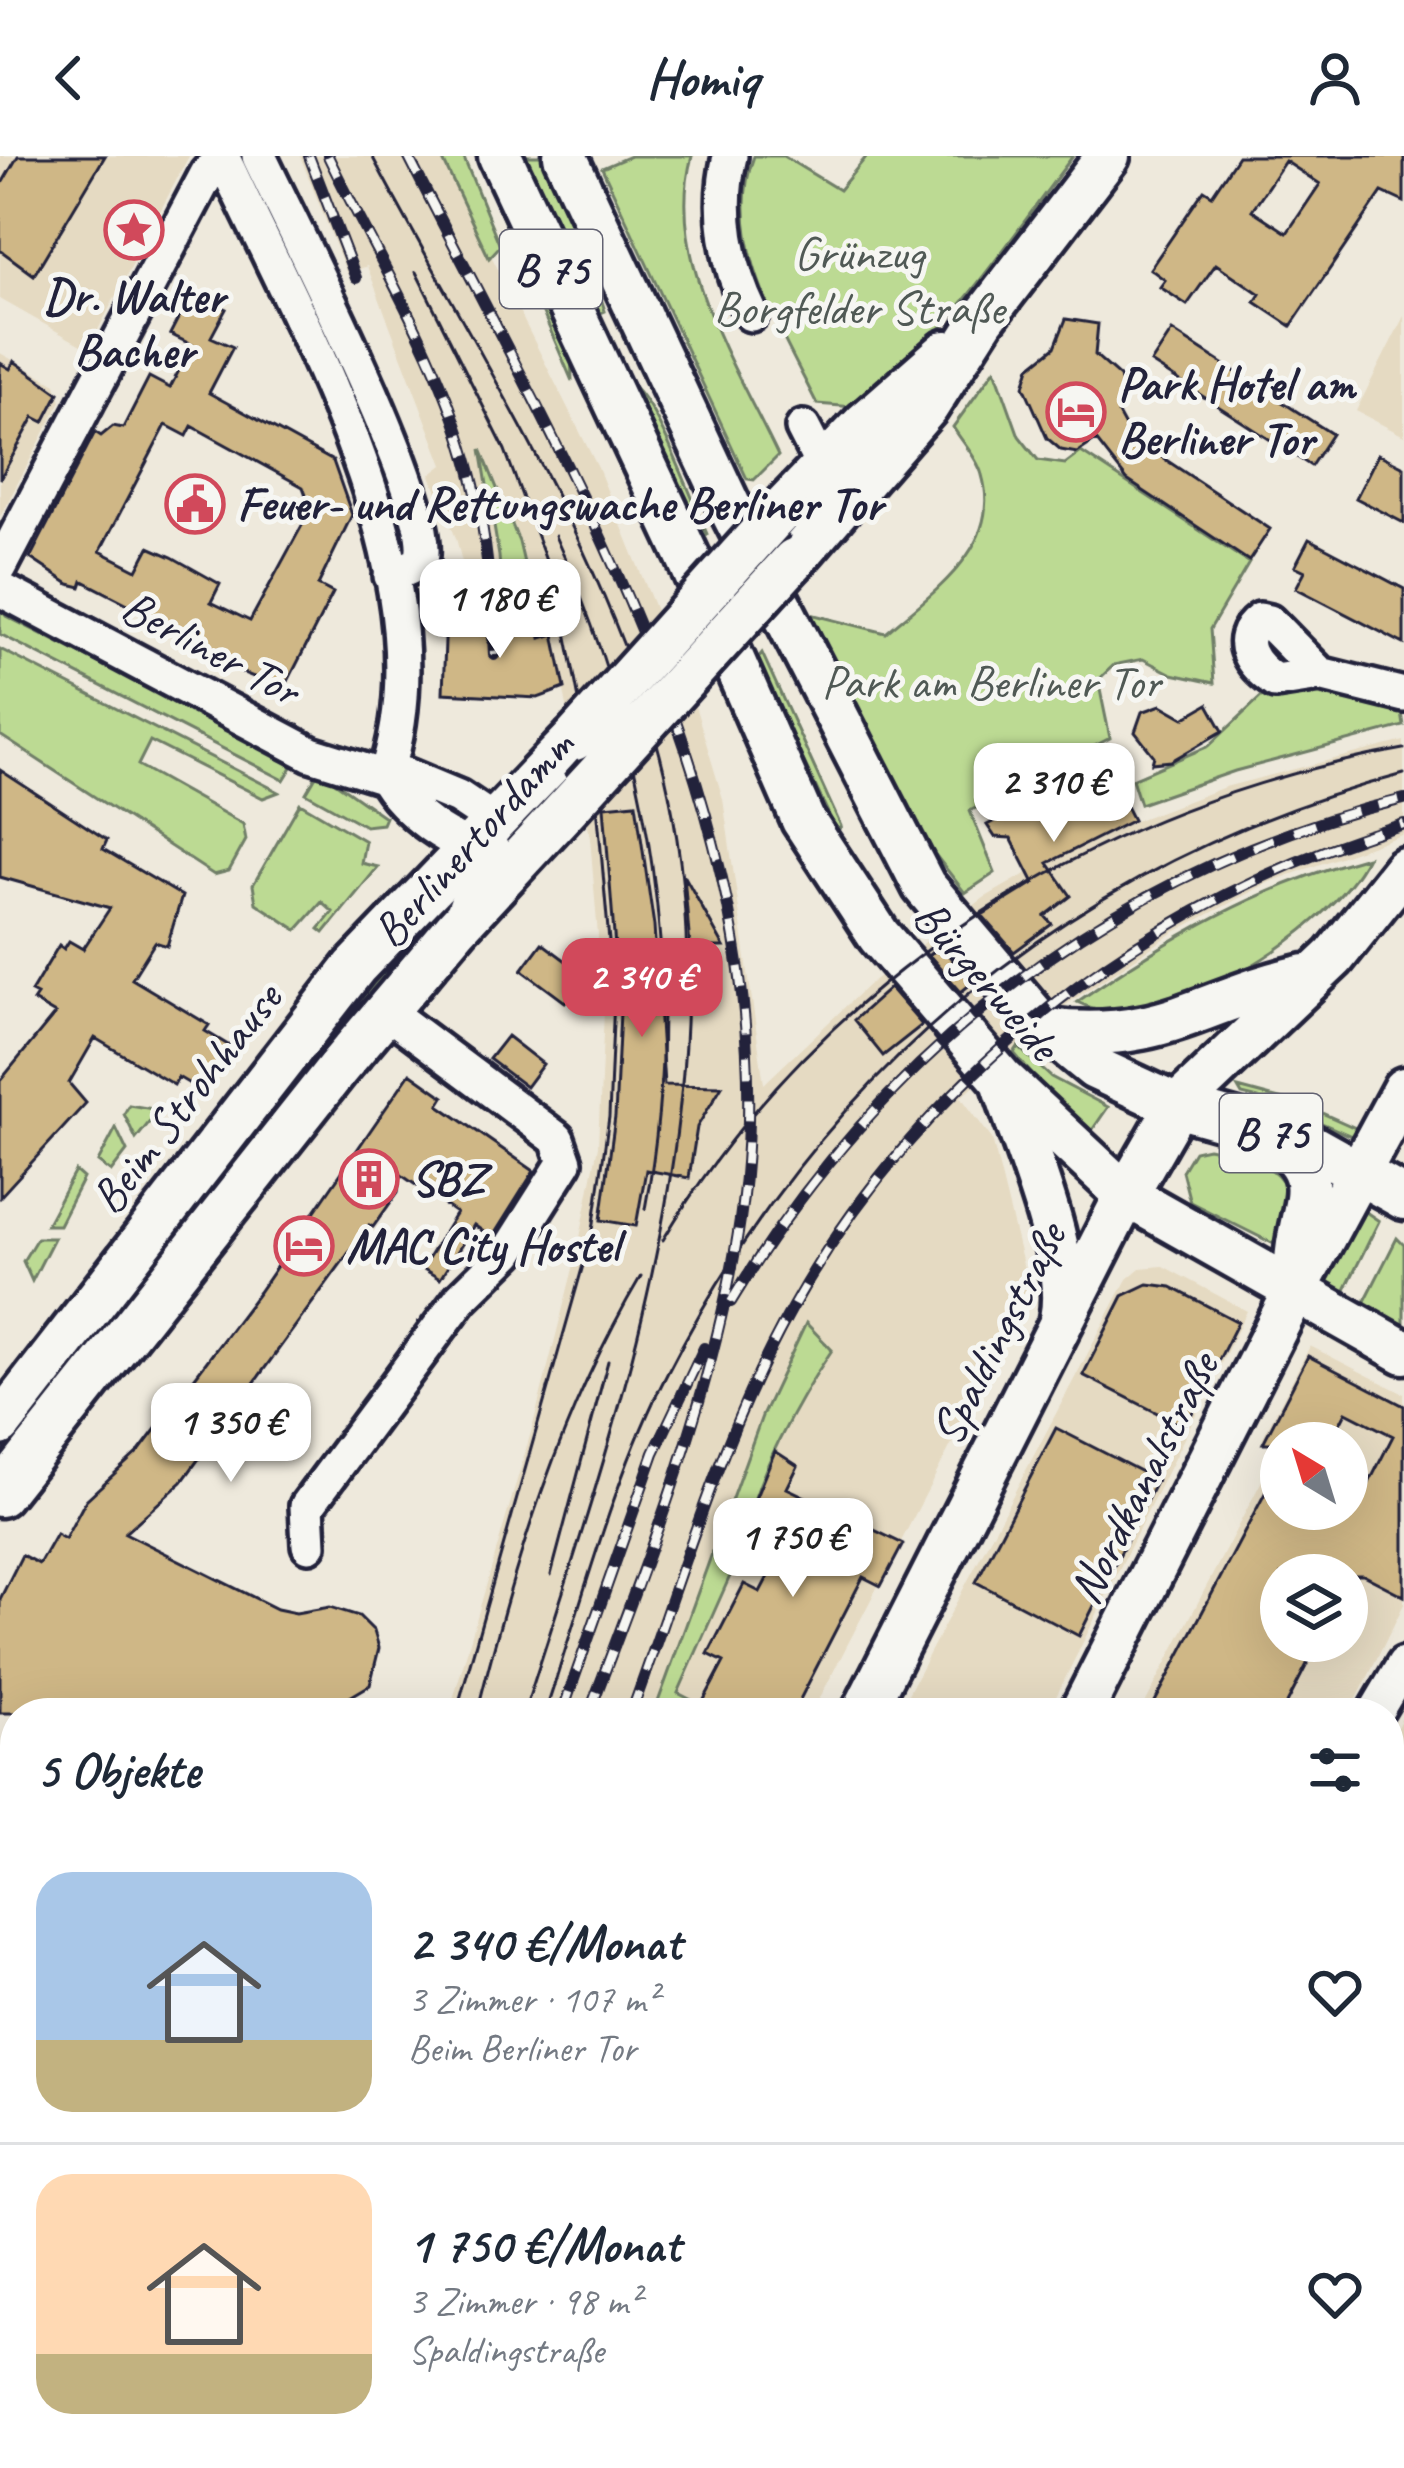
<!DOCTYPE html>
<html lang="de">
<head>
<meta charset="utf-8">
<style>
  :root { --surface:#fff; --page:#f6f6f7; --text:#1f2937; --muted:#747a83; --line:#e0e1e3; --accent:#d1495b }
  body { margin:0; font-family:Caveat,sans-serif; background:var(--page); color:var(--text); height:100vh; display:flex; flex-direction:column; font-size:45px; white-space:nowrap }
  * { box-sizing:border-box; margin:0 }
  p { font-size:39px; color:var(--muted) }
  .icon { flex:none; width:66px; height:66px; fill:none; stroke:currentColor; stroke-width:2; stroke-linecap:round; stroke-linejoin:round }
  .map { position:relative; flex:1; overflow:hidden }
  .details { position:absolute; left:0px; top:1542px; width:1404px; height:771px; display:flex; flex-direction:column; background:var(--surface); border-radius:48px 48px 0 0; box-shadow:0 12px 48px #0002 }
  .details>* { flex:none }
  .needle { width:78px; rotate:322deg }
  .tools { position:absolute; left:1260px; top:1266px; display:grid; gap:24px }
  .tools a { display:grid; place-items:center; width:108px; height:108px; border-radius:50%; background:var(--surface); box-shadow:0 12px 48px #0002; font-size:60px }
  .price { position:absolute; translate:-50% -102px; padding:0 27px; border-radius:24px; background:#fff; color:#222; font-size:39px; line-height:78px; filter:drop-shadow(0 3px 6px #0008) }
  .price::after { content:''; position:absolute; left:50%; top:72px; width:36px; height:27px; margin-left:-18px; background:inherit; clip-path:polygon(0 0,100% 0,50% 100%) }
  .price.on { background:var(--accent); color:#fff }
  ul { padding:0; list-style:none }
  li { display:flex; align-items:center; gap:36px; height:300px; padding:0 36px }
  li+li { border-top:3px solid var(--line) }
  li span { display:grid; place-items:center; flex:none; width:336px; height:240px; border-radius:36px; color:#555 }
  li>.icon { margin-inline-start:auto }
  span .icon { width:144px; height:144px; fill:#fffc; stroke-width:1 }
  li b { font-size:51px }
  h2 { display:flex; justify-content:space-between; align-items:center; height:144px; padding:0 36px; font-size:51px }
  header { display:flex; justify-content:space-between; align-items:center; height:156px; padding:0 36px; background:var(--surface); font-size:54px; font-weight:700 }
  .map>svg:first-child { display:block }
  .built { fill:#e5dac2; fill-rule:evenodd }
  .green { fill:#bcda93; stroke:#6f7e67; stroke-width:3 }
  .building { fill:#cfb786; stroke:#22223b; stroke-width:3; fill-rule:evenodd }
  .lines { fill:none; stroke-linecap:round; stroke-linejoin:round }
  .minor-casing { stroke:#22223b; stroke-width:42 }
  .major-casing { stroke:#22223b; stroke-width:51 }
  .minor { stroke:#f6f6f2; stroke-width:33 }
  .major { stroke:#f6f6f2; stroke-width:42 }
  .tram { stroke:#22223b; stroke-width:3 }
  .rail-casing { stroke:#22223b; stroke-width:12 }
  .rail { stroke:#f6f6f2; stroke-width:8; stroke-dasharray:22; stroke-linecap:butt }
  .major-bridge-casing { stroke:#22223b; stroke-width:51; stroke-linecap:butt }
  .major-bridge { stroke:#f6f6f2; stroke-width:42 }
  .labels { text-anchor:middle; dominant-baseline:central; stroke-width:10; stroke-linejoin:round; paint-order:stroke }
  .shield { fill:#f6f6f2; stroke:#626272; stroke-width:3 }
  .shield-label { font-size:45px; font-weight:bold; fill:#22223b }
  .park-label { font-size:48px; fill:#505955; stroke:#f6f6f2 }
  .poi-label { font-size:48px; font-weight:bold; fill:#22223b; stroke:#f6f6f2; text-anchor:start }
  .street-label { font-size:48px; fill:#22223b; stroke:#f6f6f2 }
</style>
</head>
<body>
<header><svg class="icon" aria-label="back" viewBox="0 0 24 24"><path d="M15 5l-7 7 7 7"/></svg>Homiq<svg class="icon" aria-label="person" viewBox="0 0 24 24"><circle cx="12" cy="8" r="4"/><path d="M4 21q1-7 8-7t8 7"/></svg></header>
<div class="map">
<svg width="1404" height="2312" viewBox="0 0 1404 2312">
  <rect width="100%" height="100%" fill="#eee9dc"/>
  <filter id="ink" filterUnits="userSpaceOnUse"><feTurbulence type="fractalNoise" baseFrequency=".00833" numOctaves="2"/><feDisplacementMap in="SourceGraphic" scale="24" xChannelSelector="R" yChannelSelector="G"/><feConvolveMatrix kernelMatrix="1 2 1 2 8 2 1 2 1" color-interpolation-filters="sRGB"/></filter>
  <g filter="url(#ink)">
    <path class="built" d="M 0,0 L 189,0 L 88,193 L 0,143 Z
      M 300,0 L 441,0 L 598,312 L 696,553 L 723,643 L 764,928 L 868,829 L 984,742 L 1029,716 L 1135,665 L 1225,631 L 1404,585 L 1404,678 L 1270,726 L 1173,777 L 1070,846 L 961,941 L 992,983 L 1030,1137 L 812,1557 L 449,1557 L 532,1273 L 577,1097 L 598,990 L 604,855 L 590,681 L 554,478 L 484,299 L 499,400 L 503,499 L 473,498 L 475,458 L 456,382 L 430,319 L 443,309 L 367,110 L 347,118 Z
      M 1404,160 L 1404,280 L 1356,255 Z
      M 0,197 L 56,228 L 61,245 L 0,361 Z
      M 1163,1110 L 1247,1155 L 1048,1557 L 898,1557 L 1127,1123 L 1140,1112 Z
      M 1310,1190 L 1404,1238 L 1404,1448 L 1350,1557 L 1140,1557 L 1279,1292 L 1262,1283 ZM 1281,1287 L 1347,1287 L 1347,1353 L 1281,1353 ZM 1281,1419 L 1347,1419 L 1347,1485 L 1281,1485 Z
      M 1404,1558 L 1404,2138 L 1389,2166 L 1389,1587 Z
      M 15,1964 L 15,2298 L 56,2298 L 48,2312 L 0,2312 L 0,1991 Z
      M 1404,2216 L 1404,2312 L 1354,2312 L 1361,2298 L 1389,2298 L 1389,2245 Z
      M 129,2298 L 453,2298 L 446,2312 L 121,2312 Z
      M 523,2298 L 587,2298 L 618,2312 L 516,2312 Z
      M 745,2298 L 840,2298 L 853,2312 L 738,2312 Z
      M 1023,2298 L 1320,2298 L 1313,2312 L 1036,2312 L 1021,2304 Z"/>
    <path class="green" d="M 441,0 L 463,0 L 500,90 L 489,102 Z
      M 476,0 L 571,192 L 572,225 Z
      M 520,0 L 545,0 L 578,67 L 605,155 L 595,159 Z
      M 630,0 L 692,0 C 664,102 736,211 778,300 L 754,324 L 747,323 L 602,12 Z
      M 754,0 L 783,0 L 839,34 L 867,0 L 1073,0 C 1006,88 945,186 854,251 L 817,248 C 781,175 722,84 754,0 Z
      M 995,213 L 1019,280 L 1038,304 L 1065,308 L 1081,296 L 1249,407 L 1210,473 L 1214,527 L 1172,518 L 1143,503 L 1114,509 L 1098,524 L 1110,582 L 970,655 L 995,717 L 965,737 L 933,696 L 795,454 L 886,477 C 933,436 1003,391 982,319 C 978,303 962,286 953,271 Z
      M 627,225 C 655,240 692,344 707,378 L 703,383 Z
      M 481,293 L 519,386 L 539,471 L 504,470 L 499,400 Z
      M 0,451 L 6,460 L 295,606 L 284,624 L 0,478 Z
      M 0,493 L 279,636 L 263,642 L 150,585 L 138,609 L 243,668 L 246,684 L 229,715 L 214,719 L 0,579 Z
      M 762,497 L 841,670 L 837,676 L 756,504 Z
      M 1335,532 L 1401,550 L 1404,570 L 1235,615 L 1140,648 L 1132,623 L 1209,590 L 1262,540 Z
      M 319,615 L 385,661 L 382,668 L 365,670 L 306,637 Z
      M 300,647 L 365,685 L 361,707 L 378,711 L 324,777 L 319,773 L 333,756 L 322,746 L 297,774 L 256,747 L 253,729 Z
      M 1367,701 C 1331,776 1157,887 1077,846 C 1168,782 1260,730 1367,701 Z
      M 452,729 L 460,734 L 124,1154 L 140,1123 Z
      M 1018,891 L 1051,921 L 1108,951 L 1086,983 L 1014,897 Z
      M 1238,932 L 1306,950 L 1362,975 L 1358,983 L 1275,947 L 1242,939 Z
      M 129,949 L 159,954 L 136,983 L 124,958 Z
      M 116,972 L 127,995 L 111,1016 L 98,1006 Z
      M 1208,992 C 1266,1003 1312,1020 1276,1089 L 1190,1046 L 1182,1015 L 1194,995 Z
      M 75,1015 L 83,1022 L 59,1069 L 46,1069 Z
      M 1363,1054 L 1379,1065 L 1344,1136 L 1325,1126 Z
      M 37,1082 L 54,1082 L 32,1125 L 23,1105 Z
      M 1397,1082 L 1404,1089 L 1404,1169 L 1364,1147 Z
      M 806,1167 L 832,1194 C 801,1239 749,1330 746,1384 L 678,1537 L 701,1549 L 697,1557 L 654,1557 L 762,1260 Z"/>
    <path class="building" d="M 18,0 L 105,0 L 34,119 L 0,94 L 0,31 Z
      M 1238,0 L 1404,0 L 1404,46 L 1382,36 L 1291,170 L 1255,146 L 1260,138 L 1216,108 L 1187,149 L 1160,131 L 1165,124 L 1150,113 L 1204,34 L 1212,39 ZM 1285,5 L 1320,28 L 1287,77 L 1252,54 Z
      M 199,140 L 226,153 L 211,181 L 233,191 L 209,237 L 333,305 L 352,359 L 318,429 L 333,437 L 284,533 L 241,516 L 232,502 L 83,425 L 81,431 L 69,428 L 30,402 L 95,276 L 101,280 L 113,270 L 123,272 L 149,221 L 170,232 L 192,189 L 170,178 L 186,147 L 193,151 ZM 166,269 L 187,280 L 192,270 L 303,331 L 311,353 L 250,465 L 211,446 L 220,428 L 172,401 L 149,391 L 137,414 L 100,395 Z
      M 1066,163 L 1098,168 L 1095,199 L 1120,221 L 1124,237 L 1118,258 L 1130,280 L 1270,373 L 1249,405 L 1127,324 L 1096,284 L 1077,297 L 1061,294 L 1047,282 L 1024,230 L 1030,211 L 1055,191 Z
      M 1172,175 L 1332,278 L 1311,310 L 1151,207 Z
      M 14,205 L 59,237 L 44,266 L 34,261 L 0,323 L 0,207 L 10,213 Z
      M 1378,298 L 1404,311 L 1404,367 L 1356,342 Z
      M 1309,383 L 1404,433 L 1404,488 L 1296,432 L 1305,415 L 1295,410 Z
      M 446,460 L 474,461 L 474,469 L 539,471 L 541,482 L 554,478 L 565,532 L 538,542 L 443,537 Z
      M 1208,548 L 1223,575 L 1171,605 L 1152,607 L 1154,600 L 1135,576 L 1142,556 L 1161,549 L 1184,562 Z
      M 1098,595 L 1133,664 L 1048,707 L 1071,740 L 1045,760 L 1052,768 L 1014,796 L 982,759 L 1034,727 L 1011,682 L 995,681 L 987,669 L 1083,619 L 1076,606 Z
      M 0,614 L 107,684 L 103,693 L 182,740 L 167,790 L 155,786 L 132,823 L 209,869 L 205,875 L 233,892 L 205,937 L 178,921 L 174,929 L 95,882 L 69,927 L 86,947 L 0,1041 L 0,925 L 55,858 L 33,845 L 37,839 L 31,836 L 59,789 L 64,793 L 69,785 L 83,793 L 110,752 L 0,721 Z
      M 636,647 L 654,770 L 664,929 L 722,930 L 697,971 L 689,1022 L 646,1014 L 636,1070 L 601,1064 L 615,961 L 620,856 L 604,650 Z
      M 684,719 L 724,791 L 690,791 Z
      M 542,787 L 585,819 L 565,846 L 522,814 Z
      M 940,789 L 972,827 L 961,836 L 929,799 Z
      M 890,832 L 922,869 L 883,900 L 854,864 Z
      M 507,880 L 543,908 L 526,931 L 489,903 Z
      M 410,917 L 444,941 L 439,949 L 534,1015 L 492,1082 L 474,1069 L 440,1123 L 422,1112 L 456,1057 L 400,1018 L 398,1036 L 373,1071 L 369,1069 L 182,1326 L 125,1377 L 277,1453 L 296,1457 L 330,1451 L 359,1460 L 374,1475 L 379,1492 L 370,1529 L 338,1548 L 333,1557 L 0,1557 L 0,1443 L 22,1399 L 39,1408 L 56,1378 L 65,1383 L 86,1344 L 140,1294 L 259,1136 Z
      M 1148,1128 L 1171,1131 L 1238,1166 L 1185,1271 L 1083,1219 L 1123,1140 Z
      M 1308,1200 L 1404,1250 L 1404,1440 L 1363,1419 L 1281,1419 L 1281,1485 L 1319,1485 L 1282,1557 L 1149,1557 L 1281,1307 L 1281,1353 L 1347,1353 L 1347,1316 L 1369,1327 L 1393,1280 L 1346,1256 L 1330,1287 L 1263,1287 Z
      M 1056,1272 L 1157,1324 L 1079,1480 L 976,1426 Z
      M 775,1295 L 798,1310 L 787,1332 L 903,1388 L 881,1430 L 863,1421 L 793,1557 L 697,1557 L 724,1506 L 708,1498 L 744,1428 L 760,1436 L 789,1381 L 748,1360 Z"/>
    <g class="lines">
      <defs>
        <path id="minor" d="M 222,0 C 302,174 453,425 385,621
          M 259,0 C 287,61 443,360 420,407 L 391,420
          M 730,0 C 717,54 727,109 751,158
          M 803,272 L 823,311
          M 0,411 L 207,18 L 223,0
          M 0,433 L 311,598 L 385,621 L 403,618 L 458,641 L 482,657 L 490,681 L 464,754
          M 1320,518 L 1269,466 L 1260,464 C 1232,485 1253,510 1275,525 L 1320,518 L 1404,539
          M 385,621 C 401,652 456,696 492,693
          M 309,1389 L 307,1350 L 461,1142 L 508,1096 L 565,1006 L 557,983 L 386,855
          M 1375,1557 L 1404,1508
          M 0,1842 L 15,1850
          M 1389,2207 L 1404,2178
          M 928,2298 L 957,2312
          M 86,2312 L 94,2298
          M 994,2312 L 1001,2298
          M 1335,2312 L 1342,2298"/>
        <path id="major" d="M 500,0 L 688,401 L 803,664 L 879,780 L 1001,922 L 1126,1039 L 1404,1196
          M 565,0 L 731,354 L 924,730 L 1040,867 L 1095,912 L 1177,950 L 1304,986 L 1404,1042
          M 772,364 L 865,267 L 946,196
          M 794,404 L 927,251 L 983,163 L 1108,0
          M 1047,874 C 1163,889 1204,842 1305,820
          M 1004,928 C 1023,989 1074,1102 1061,1163
          M 1268,980 C 1334,1018 1298,1049 1296,1107
          M 0,1268 L 355,811 L 574,583
          M 0,1339 L 337,913 L 457,771 L 582,636
          M 863,1557 L 1126,1039 L 1177,950 L 1334,801 L 1404,713
          M 1081,1557 L 1296,1133 L 1404,933
          M 483,2312 L 490,2298
          M 698,2312 L 705,2298"/>
      </defs>
      <use href="#minor" class="minor-casing"/>
      <use href="#major" class="major-casing"/>
      <use href="#minor" class="minor"/>
      <use href="#major" class="major"/>
      <path class="tram" d="M 372,0 C 466,178 575,345 641,536 C 758,871 627,1237 524,1557
        M 416,116 L 505,294 L 559,440 L 595,626 L 614,842 L 609,961 L 593,1074 L 456,1557
        M 555,380 C 651,590 688,826 645,1053
        M 663,1084 C 823,816 1101,646 1404,593
        M 551,1419 L 608,1205
        M 477,1557 C 515,1404 560,1257 641,1120
        M 545,1557 C 583,1444 613,1322 668,1216 C 822,915 1075,704 1404,618
        M 716,2298 L 806,2312
        M 815,2298 L 870,2312
        M 152,2312 L 160,2298
        M 195,2312 L 203,2298
        M 422,2312 L 477,2298
        M 501,2312 L 594,2298"/>
      <defs>
        <path id="rail" d="M 309,0 L 356,122
          M 328,0 C 378,104 442,204 471,317 C 487,377 491,438 494,499
          M 408,0 C 578,335 808,706 734,1100 C 705,1258 646,1407 589,1557
          M 731,1146 C 882,895 1117,711 1404,643
          M 562,1557 L 654,1297 L 704,1192
          M 631,1557 C 681,1422 721,1278 792,1152 C 922,919 1148,743 1404,668
          M 236,2312 L 243,2298
          M 260,2312 L 268,2298
          M 299,2312 L 307,2298"/>
      </defs>
      <use href="#rail" class="rail-casing"/>
      <use href="#rail" class="rail"/>
      <defs>
        <path id="major-bridge" d="M 574,583 L 772,364
          M 582,636 L 794,404"/>
      </defs>
      <use href="#major-bridge" class="major-bridge-casing"/>
      <use href="#major-bridge" class="major-bridge"/>
    </g>
  </g>
  <defs>
    <symbol id="sight-ring" viewBox="-11 -11 22 22"><circle r="9.5" fill="#f6f6f2" stroke="#d1495b" stroke-width="1.5"/><path d="M0-6L1.8-2.2L6-1.7L2.9 1.2L3.7 5.4L0 3.3L-3.7 5.4L-2.9 1.2L-6-1.7L-1.8-2.2Z" fill="#d1495b"/></symbol>
    <symbol id="hotel-ring" viewBox="-11 -11 22 22"><circle r="9.5" fill="#f6f6f2" stroke="#d1495b" stroke-width="1.5"/><path d="M-6-4.5h1.5V1H6V5H4.5V3h-9V5H-6ZM-4 0a1.8 1.8 0 1 1 3.6 0ZM.5 0V-2.5h3Q6-2.5 6 0Z" fill="#d1495b"/></symbol>
    <symbol id="civic-ring" viewBox="-11 -11 22 22"><circle r="9.5" fill="#f6f6f2" stroke="#d1495b" stroke-width="1.5"/><path d="M-.6-6.5H3V-4.5H.6V-3L4-1V1h2V6H-6V1h2V-1L-.6-3ZM-1.2 2.5V6h2.4V2.5Z" fill="#d1495b"/></symbol>
    <symbol id="building-ring" viewBox="-11 -11 22 22"><circle r="9.5" fill="#f6f6f2" stroke="#d1495b" stroke-width="1.5"/><path d="M-4-6H4V6H1V3H-1V6H-4ZM-2.5-4.3h1.7v1.8h-1.7ZM.8-4.3h1.7v1.8H.8ZM-2.5-1h1.7V.8h-1.7ZM.8-1h1.7V.8H.8Z" fill="#d1495b"/></symbol>
  </defs>
  <g fill-rule="evenodd">
    <use href="#sight-ring" x="101" y="41" width="66" height="66"/>
    <use href="#hotel-ring" x="1043" y="223" width="66" height="66"/>
    <use href="#civic-ring" x="162" y="315" width="66" height="66"/>
    <use href="#building-ring" x="336" y="990" width="66" height="66"/>
    <use href="#hotel-ring" x="271" y="1057" width="66" height="66"/>
  </g>
  <g class="labels">
    <g class="shield">
      <rect x="500" y="74" width="102" height="78" rx="9"/>
      <rect x="1220" y="938" width="102" height="78" rx="9"/>
    </g>
    <g class="shield-label">
      <text x="551" y="113">B 75</text>
      <text x="1271" y="977">B 75</text>
    </g>
    <g class="park-label">
      <text x="859" y="97">Grünzug<tspan x="859" dy="55">Borgfelder Straße</tspan></text>
      <text x="991" y="526">Park am Berliner Tor</text>
    </g>
    <g class="poi-label">
      <text x="134" y="140" text-anchor="middle">Dr. Walter<tspan x="134" dy="55">Bacher</tspan></text>
      <text x="1118" y="228">Park Hotel am<tspan x="1118" dy="55">Berliner Tor</tspan></text>
      <text x="237" y="348">Feuer- und Rettungswache Berliner Tor</text>
      <text x="411" y="1023">SBZ</text>
      <text x="346" y="1090">MAC City Hostel</text>
    </g>
    <g class="street-label">
      <text transform="translate(211 492) rotate(28)">Berliner Tor</text>
      <text transform="translate(473 682) rotate(-48)">Berlinertordamm</text>
      <text transform="translate(987 824) rotate(49)">Bürgerweide</text>
      <text transform="translate(186 942) rotate(-52)">Beim Strohhause</text>
      <text transform="translate(998 1178) rotate(-63)">Spaldingstraße</text>
      <text transform="translate(1143 1322) rotate(-63)">Nordkanalstraße</text>
    </g>
  </g>
</svg>
<div class="tools">
<a><svg class="needle" viewBox="-14 -14 28 28"><path d="M0-13l5 13h-10z" fill="#e53935"/><path d="M0 13l5-13h-10z" fill="#747a83"/></svg></a>
<a><svg class="icon" aria-label="layers" viewBox="0 0 24 24"><path d="M12 4l9 5-9 5-9-5zM3 14l9 5 9-5"/></svg></a>
</div>
<b class="price" style="left:500px;top:505px">1 180 €</b>
<b class="price" style="left:1054px;top:689px">2 310 €</b>
<b class="price on" style="left:642px;top:884px">2 340 €</b>
<b class="price" style="left:231px;top:1329px">1 350 €</b>
<b class="price" style="left:793px;top:1444px">1 750 €</b>
<section class="details">
<h2>5 Objekte<svg class="icon" aria-label="filters" viewBox="0 0 24 24"><path d="M4 7h16M4 17h16"/><circle cx="9" cy="7" r="2"/><circle cx="15" cy="17" r="2"/></svg></h2>
<ul>
<li><span style="background:linear-gradient(#a9c7e8 70%,#c2b280 0)"><svg class="icon" aria-label="home" viewBox="0 0 24 24"><path d="M3 11l9-7 9 7M6 9v11h12V9"/></svg></span><div><b>2 340 €/Monat</b><p>3 Zimmer · 107 m²</p><p>Beim Berliner Tor</p></div><svg class="icon" aria-label="heart" viewBox="0 0 24 24"><path d="M12 20l-8-8c-3-5 5-10 8-4 3-6 11-1 8 4z"/></svg></li>
<li><span style="background:linear-gradient(#ffd9b3 75%,#c2b280 0)"><svg class="icon" aria-label="home" viewBox="0 0 24 24"><path d="M3 11l9-7 9 7M6 9v11h12V9"/></svg></span><div><b>1 750 €/Monat</b><p>3 Zimmer · 98 m²</p><p>Spaldingstraße</p></div><svg class="icon" aria-label="heart" viewBox="0 0 24 24"><path d="M12 20l-8-8c-3-5 5-10 8-4 3-6 11-1 8 4z"/></svg></li>
</ul>
</section>
</div>
</body>
</html>
